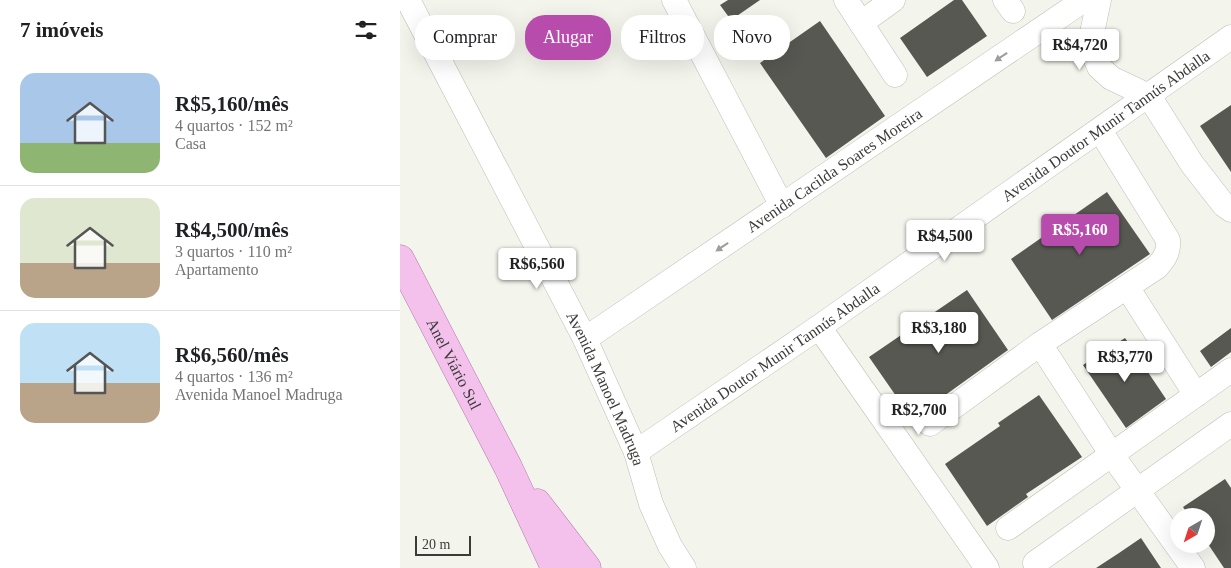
<!DOCTYPE html>
<html lang="pt">
<head>
<meta charset="utf-8">
<style>
  :root { --surface:#fff; --page:#f6f6f6; --text:#202124; --muted:#757577; --line:#e0e0e0; --accent:#b84cad }
  body { margin:0; font-family:Georgia,serif; background:var(--page); color:var(--text); height:100vh; display:flex; flex-direction:column; font-size:19px; white-space:nowrap }
  * { box-sizing:border-box; margin:0 }
  p { font-size:16px; color:var(--muted) }
  .icon { flex:none; width:28px; height:28px; fill:none; stroke:currentColor; stroke-width:2; stroke-linecap:round; stroke-linejoin:round }
  .map { position:relative; flex:1; overflow:hidden }
  .drawer { display:flex; flex-direction:column; background:var(--surface); width:400px }
  .drawer>* { flex:none }
  .top-card { position:absolute; left:15px; top:15px; width:475px; height:45px; display:flex; gap:10px }
  .needle { width:32px; rotate:219deg }
  .buttons { position:absolute; left:770px; top:508px; display:grid; gap:10px }
  .buttons a { display:grid; place-items:center; width:45px; height:45px; border-radius:50%; background:var(--surface); box-shadow:0 5px 20px #0002; font-size:25px }
  .scale { position:absolute; left:15px; bottom:12px; width:56px; box-sizing:border-box; padding-left:5px; border:2px solid #3b3c39; border-top:0; font-size:14px; line-height:18px; white-space:nowrap; color:#3b3c39; -webkit-text-stroke:4px #f3f5ed; paint-order:stroke }
  .price { position:absolute; translate:-50% -42px; padding:0 11px; border-radius:5px; background:#fff; color:#222; font-size:16px; line-height:32px; filter:drop-shadow(0 1px 2px #0008) }
  .price::after { content:''; position:absolute; left:50%; top:30px; width:15px; height:11px; margin-left:-8px; background:inherit; clip-path:polygon(0 0,100% 0,50% 100%) }
  .price.current { background:var(--accent); color:#fff }
  ul { padding:0; list-style:none }
  li { display:flex; align-items:center; gap:15px; height:125px; padding:0 20px }
  li+li { border-top:1px solid var(--line) }
  li span { display:grid; place-items:center; flex:none; width:140px; height:100px; border-radius:15px; color:#555 }
  li>.icon { margin-inline-start:auto }
  span .icon { width:60px; height:60px; fill:#fffc; stroke-width:1 }
  li b { font-size:21px }
  h2 { display:flex; justify-content:space-between; align-items:center; height:60px; padding:0 20px; font-size:21px }
  .tag { padding:0 18px; border-radius:20px; background:var(--surface); box-shadow:0 5px 20px #0002; font-size:18px; line-height:45px }
  .tag.current { background:var(--accent); color:#fff }
  main { display:flex; flex:1; min-height:0 }
  .map>svg:first-child { display:block }
  .building { fill:#565851 }
  .lines { fill:none; stroke-linecap:round; stroke-linejoin:round }
  .minor-casing { stroke:#bcbeb6; stroke-width:25 }
  .major-casing { stroke:#ae77a6; stroke-width:29 }
  .minor { stroke:#fff; stroke-width:24 }
  .major { stroke:#f4c1ed; stroke-width:28 }
  .oneway { fill:#9d9e9c }
  .labels { text-anchor:middle; dominant-baseline:central; stroke-width:5; stroke-linejoin:round; paint-order:stroke }
  .street-label { font-size:16px; fill:#3b3c39; stroke:#f3f5ed }
</style>
</head>
<body>
<main>
<section class="drawer">
<h2>7 imóveis<svg class="icon" aria-label="filters" viewBox="0 0 24 24"><path d="M4 7h16M4 17h16"/><circle cx="9" cy="7" r="2"/><circle cx="15" cy="17" r="2"/></svg></h2>
<ul>
<li><span style="background:linear-gradient(#a9c7e8 70%,#8fb573 0)"><svg class="icon" aria-label="home" viewBox="0 0 24 24"><path d="M3 11l9-7 9 7M6 9v11h12V9"/></svg></span><div><b>R$5,160/mês</b><p>4 quartos · 152 m²</p><p>Casa</p></div></li>
<li><span style="background:linear-gradient(#dfe7d0 65%,#b9a48a 0)"><svg class="icon" aria-label="home" viewBox="0 0 24 24"><path d="M3 11l9-7 9 7M6 9v11h12V9"/></svg></span><div><b>R$4,500/mês</b><p>3 quartos · 110 m²</p><p>Apartamento</p></div></li>
<li><span style="background:linear-gradient(#bfe0f5 60%,#b9a48a 0)"><svg class="icon" aria-label="home" viewBox="0 0 24 24"><path d="M3 11l9-7 9 7M6 9v11h12V9"/></svg></span><div><b>R$6,560/mês</b><p>4 quartos · 136 m²</p><p>Avenida Manoel Madruga</p></div></li>
</ul>
</section>
<div class="map">
<svg width="831" height="568" viewBox="0 0 831 568">
  <rect width="100%" height="100%" fill="#f3f5ed"/>
  <path class="building" d="M 328,0 L 360,0 L 331,20 L 320,5 Z
    M 554,0 L 562,0 L 587,36 L 527,77 L 500,38 Z
    M 420,21 L 485,116 L 426,158 L 360,63 Z
    M 831,105 L 831,172 L 800,126 Z
    M 707,192 L 750,254 L 652,320 L 611,259 Z
    M 567,290 L 608,350 L 512,419 L 469,357 Z
    M 831,328 L 831,352 L 811,367 L 800,351 Z
    M 725,338 L 766,399 L 726,428 L 683,365 Z
    M 639,395 L 682,457 L 626,494 L 628,497 L 587,526 L 545,464 L 600,426 L 598,423 Z
    M 825,479 L 831,488 L 831,568 L 824,568 L 806,541 L 806,516 L 789,516 L 783,507 Z
    M 741,538 L 761,568 L 696,568 L 719,553 Z"/>
  <g class="lines">
    <defs>
      <g id="minor">
        <path id="s1" d="M 8,0 L 185,339 L 236,452 L 251,504 L 270,546 L 284,568"/>
        <path d="M 274,0 L 382,206"/>
        <path d="M 446,0 L 495,75"/>
        <path d="M 605,0 L 613,11"/>
        <path d="M 699,0 L 692,33 L 693,52 L 699,67 L 711,78 L 749,96 L 792,164 L 824,205 L 831,210"/>
        <path d="M 461,23 L 493,0"/>
        <path d="M 727,287 L 796,395"/>
        <path d="M 419,327 L 587,568"/>
        <path id="s2" d="M 185,339 L 684,0"/>
        <path d="M 640,344 L 712,455 L 793,568"/>
        <path d="M 530,424 L 640,344 L 757,267 C 765,258 769,252 768,240 L 700,130"/>
        <path id="s3" d="M 236,452 L 419,327 L 831,37"/>
        <path d="M 608,528 L 831,370"/>
        <path d="M 635,563 L 831,424"/>
      </g>
      <g id="major">
        <path id="s4" d="M 0,259 L 108,467 L 155,568"/>
        <path d="M 137,503 L 187,568"/>
      </g>
    </defs>
    <use href="#minor" class="minor-casing"/>
    <use href="#major" class="major-casing"/>
    <use href="#minor" class="minor"/>
    <use href="#major" class="major"/>
  </g>
  <defs><path id="oneway-solid" d="M-6-.8H1V-3.2L6.5 0L1 3.2V.8H-6Z" transform="scale(1.25)"/></defs>
  <g class="oneway">
    <use href="#oneway-solid" transform="translate(601 57) rotate(146)"/>
    <use href="#oneway-solid" transform="translate(322 247) rotate(146)"/>
  </g>
  <g class="labels">
    <g class="street-label">
      <text stroke="none"><textPath href="#s3" startOffset="572">Avenida Doutor Munir Tannús Abdalla</textPath></text>
      <text stroke="none"><textPath href="#s2" startOffset="301">Avenida Cacilda Soares Moreira</textPath></text>
      <text stroke="none"><textPath href="#s3" startOffset="168">Avenida Doutor Munir Tannús Abdalla</textPath></text>
      <text stroke="none"><textPath href="#s4" startOffset="118">Anel Viário Sul</textPath></text>
      <text stroke="none"><textPath href="#s1" startOffset="436">Avenida Manoel Madruga</textPath></text>
    </g>
  </g>
</svg>
<div class="buttons">
<a><svg class="needle" viewBox="-14 -14 28 28"><path d="M0-13l5 13h-10z" fill="#e53935"/><path d="M0 13l5-13h-10z" fill="#757577"/></svg></a>
</div>
<div class="scale">20 m</div>
<b class="price" style="left:680px;top:71px">R$4,720</b>
<b class="price current" style="left:680px;top:256px">R$5,160</b>
<b class="price" style="left:545px;top:262px">R$4,500</b>
<b class="price" style="left:137px;top:290px">R$6,560</b>
<b class="price" style="left:539px;top:354px">R$3,180</b>
<b class="price" style="left:725px;top:383px">R$3,770</b>
<b class="price" style="left:519px;top:436px">R$2,700</b>
<div class="top-card">
<a class="tag">Comprar</a>
<a class="tag current">Alugar</a>
<a class="tag">Filtros</a>
<a class="tag">Novo</a>
</div>
</div>
</main>
</body>
</html>
